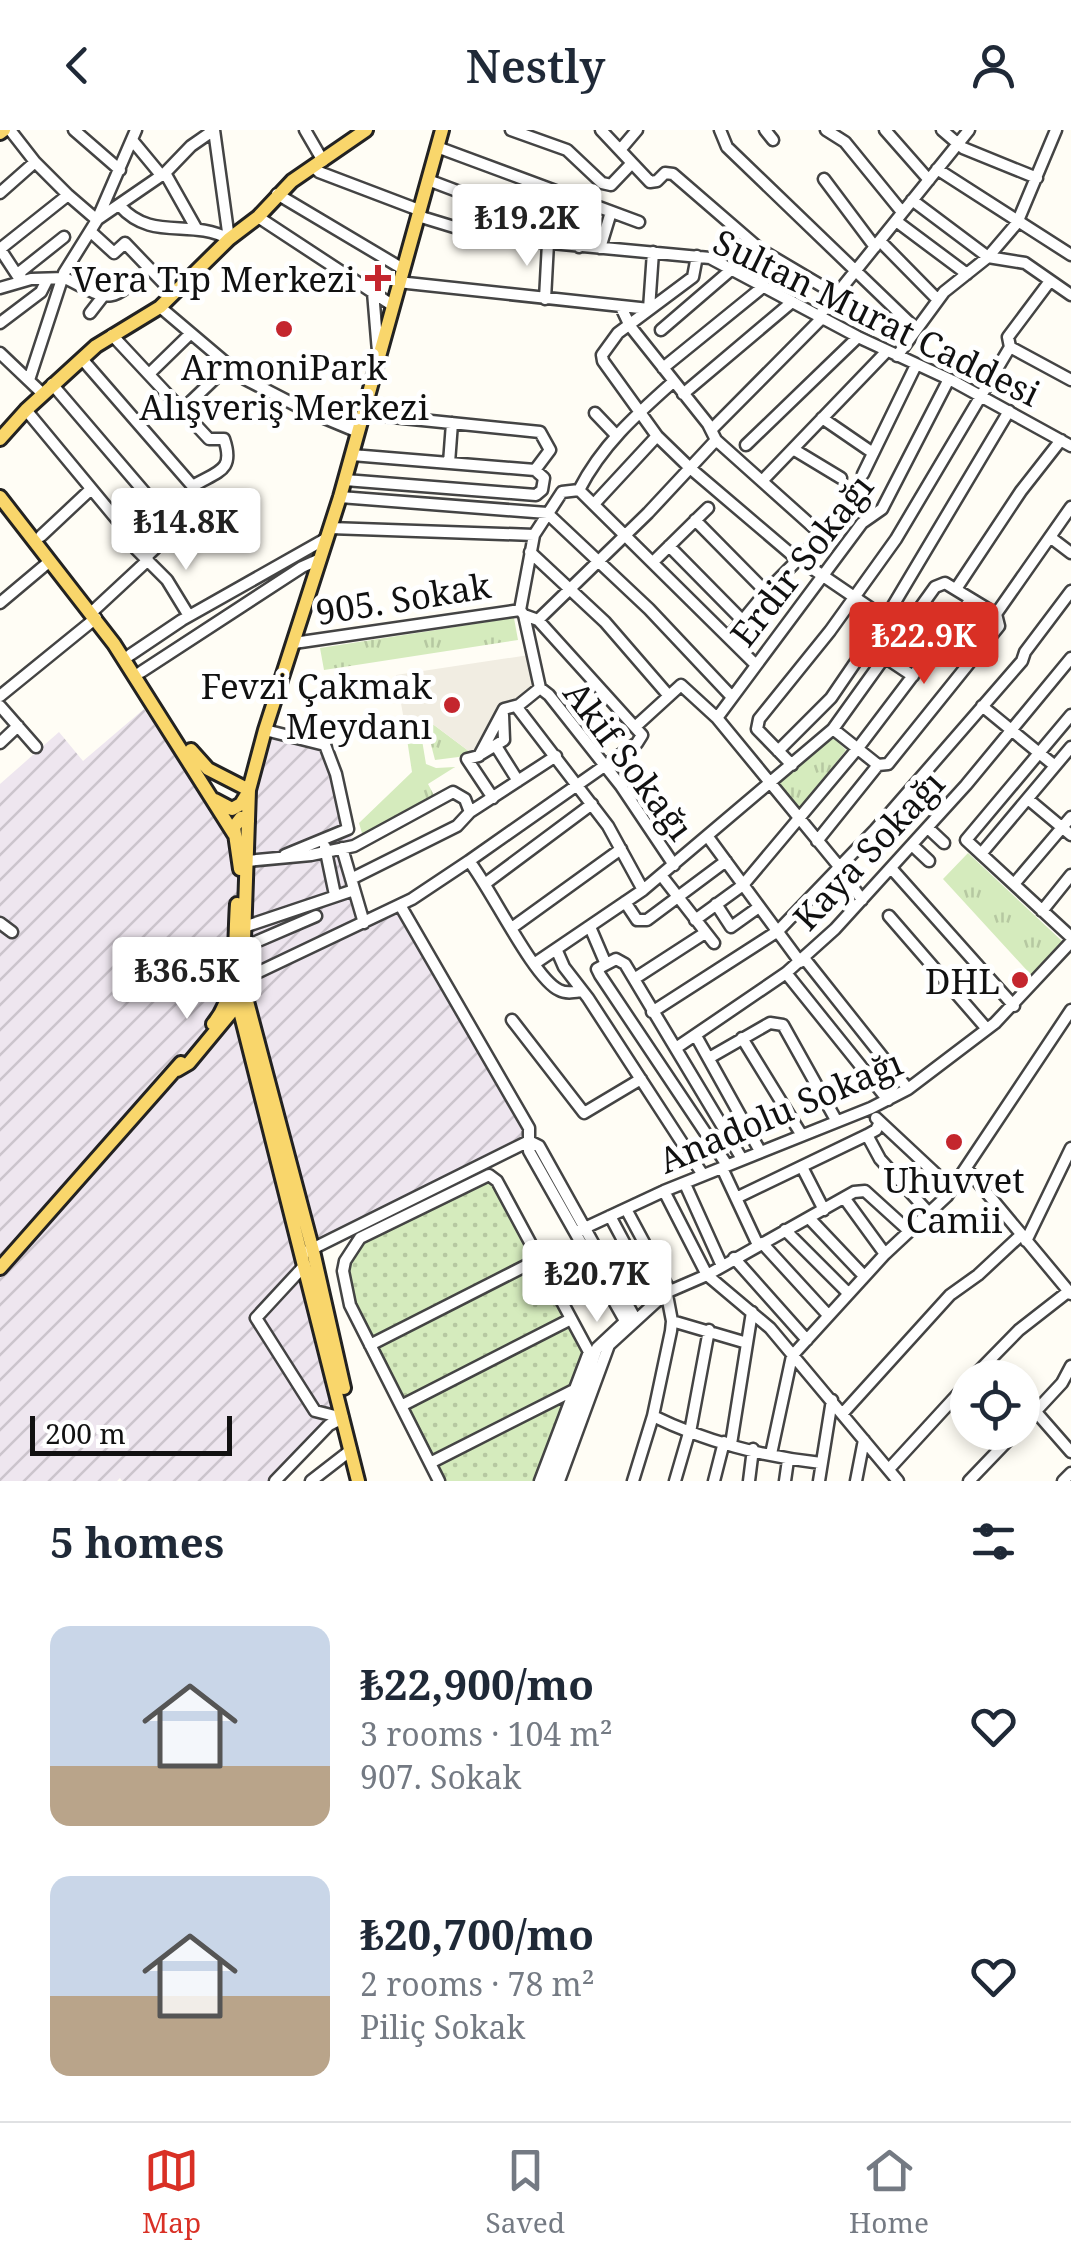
<!DOCTYPE html>
<html lang="en">
<head>
<meta charset="utf-8">
<style>
  :root { --surface:#fff; --page:#f6f6f7; --text:#1f2937; --muted:#747a83; --line:#e0e1e3; --accent:#d93025 }
  body { margin:0; font-family:"Noto Serif",serif; background:var(--page); color:var(--text); height:100vh; display:flex; flex-direction:column; font-size:38px; white-space:nowrap }
  * { box-sizing:border-box; margin:0 }
  p { font-size:32px; color:var(--muted) }
  .icon { flex:none; width:55px; height:55px; fill:none; stroke:currentColor; stroke-width:2; stroke-linecap:round; stroke-linejoin:round }
  .map { position:relative; height:1351px; overflow:hidden }
  .details { display:flex; flex-direction:column; background:var(--surface); flex:1 }
  .details>* { flex:none }
  .tools { position:absolute; left:950px; top:1230px; display:grid; gap:20px }
  .tools a { display:grid; place-items:center; width:90px; height:90px; border-radius:50%; background:var(--surface); box-shadow:0 5px 15px #0003; font-size:50px }
  .scale { position:absolute; left:30px; bottom:25px; width:202px; box-sizing:border-box; padding-left:10px; border:5px solid #111; border-top:0; font-size:28px; line-height:35px; white-space:nowrap; color:#111; -webkit-text-stroke:8px #fff; paint-order:stroke }
  .price { position:absolute; translate:-50% -85px; padding:0 22px; border-radius:10px; background:#fff; color:#222; font-size:32px; line-height:65px; filter:drop-shadow(0 2px 5px #0008) }
  .price::after { content:''; position:absolute; left:50%; top:60px; width:30px; height:22px; margin-left:-15px; background:inherit; clip-path:polygon(0 0,100% 0,50% 100%) }
  .price.active { background:var(--accent); color:#fff }
  ul { padding:0; list-style:none }
  li { display:flex; align-items:center; gap:30px; height:250px; padding:0 50px }
  li span { display:grid; place-items:center; flex:none; width:280px; height:200px; border-radius:20px; color:#555 }
  li>.icon { margin-inline-start:auto }
  span .icon { width:120px; height:120px; fill:#fffc; stroke-width:1 }
  li b { font-size:42px }
  h2 { display:flex; justify-content:space-between; align-items:center; height:120px; padding:0 50px; font-size:42px }
  header { display:flex; justify-content:space-between; align-items:center; height:130px; padding:0 50px; background:var(--surface); font-size:45px; font-weight:600 }
  .tab-bar { display:flex; justify-content:space-around; align-items:center; height:140px; border-top:2px solid var(--line); background:var(--surface); font-size:28px; color:var(--muted) }
  .tab-bar a { display:grid; justify-items:center; gap:5px }
  .tab-bar .active { color:var(--accent) }
  .map>svg:first-child { display:block }
  .industrial { fill:url(#industrial-furrows) }
  .grass { fill:url(#grass-dots) }
  .park { fill:url(#park-tufts) }
  .plaza { fill:#f1ede2 }
  .lines { fill:none; stroke-linecap:round; stroke-linejoin:round }
  .minor-casing { stroke:#444; stroke-width:15 }
  .major-casing { stroke:#222; stroke-width:18 }
  .minor { stroke:#fff; stroke-width:10 }
  .major { stroke:#f9d66b; stroke-width:12 }
  .poi-dot { fill:#c4262e; stroke:#fff; stroke-width:4 }
  .labels { text-anchor:middle; dominant-baseline:central; stroke-width:10; stroke-linejoin:round; paint-order:stroke }
  .poi-label { font-size:35px; fill:#111; stroke:#fff; text-anchor:end }
  .street-label { font-size:35px; fill:#111; stroke:#fff }
</style>
</head>
<body>
<header><svg class="icon" aria-label="back" viewBox="0 0 24 24"><path d="M15 5l-7 7 7 7"/></svg>Nestly<svg class="icon" aria-label="person" viewBox="0 0 24 24"><circle cx="12" cy="8" r="4"/><path d="M4 21q1-7 8-7t8 7"/></svg></header>
<div class="map">
<svg width="1071" height="1351" viewBox="0 0 1071 1351">
  <defs>
    <pattern id="industrial-furrows" width="10" height="10" patternUnits="userSpaceOnUse" patternTransform="scale(2.5)"><rect width="10" height="10" fill="#eee6ef"/><path d="M-1 1l2-2M0 10L10 0M9 11l2-2" fill="none" stroke="#cbc4cc"/></pattern>
    <pattern id="grass-dots" width="8" height="8" patternUnits="userSpaceOnUse" patternTransform="scale(2.5)"><rect width="8" height="8" fill="#d5ebbd"/><path d="M2 2h.1M6 6h.1" fill="none" stroke="#b6c8a1" stroke-width="1.8" stroke-linecap="round"/></pattern>
    <pattern id="park-tufts" width="24" height="20" patternUnits="userSpaceOnUse" patternTransform="scale(2.5)"><rect width="24" height="20" fill="#d5ebbd"/><path d="M3 7l-1-3M5 7V3M7 7l1-3M15 17l-1-3M17 17v-4M19 17l1-3" fill="none" stroke="#b6c8a1"/></pattern>
  </defs>
  <rect width="100%" height="100%" fill="#fffdf5"/>
  <path class="industrial" d="M 144,579 L 226,704 L 234,704 L 240,742 L 231,857 L 217,889 L 179,938 L 237,883 L 339,1293 L 278,1351 L 122,1351 L 120,1348 L 117,1351 L 0,1351 L 0,654 L 59,602 L 83,631 Z
    M 268,602 L 325,615 L 354,716 L 342,718 L 364,792 L 400,775 L 529,998 L 529,1011 L 317,1114 L 248,860 L 252,671 Z"/>
  <path class="grass" d="M 485,1049 L 492,1050 L 534,1128 L 372,1211 L 353,1173 L 347,1152 L 349,1132 L 363,1111 Z
    M 537,1132 L 567,1188 L 403,1272 L 375,1215 Z
    M 569,1192 L 585,1222 L 571,1258 L 432,1330 L 405,1276 Z
    M 568,1265 L 536,1351 L 443,1351 L 434,1334 Z"/>
  <path class="park" d="M 514,488 L 518,510 L 324,540 L 320,518 Z
    M 430,592 L 474,625 L 435,630 L 428,603 L 421,604 L 426,634 L 436,638 L 455,637 L 428,654 L 436,669 L 364,710 L 359,693 L 412,642 L 405,596 Z
    M 832,606 L 846,620 L 800,678 L 777,653 Z
    M 968,723 L 1062,811 L 1033,847 L 943,749 Z"/>
  <path class="plaza" d="M 529,525 L 535,557 L 515,572 L 474,625 L 430,592 L 405,596 L 396,545 Z"/>
  <g class="lines">
    <defs>
      <path id="minor" d="M 10,0 L 35,32 L 68,65 L 0,119 L 21,151
        M 74,0 L 120,40
        M 214,0 L 229,109
        M 305,0 L 323,31
        M 511,0 L 567,20 L 602,53 L 611,55 L 632,33
        M 601,0 L 650,52 L 657,51 L 665,43 L 673,44 L 761,120 L 837,165
        M 720,0 L 727,17 L 915,198
        M 765,0 L 773,10
        M 826,0 L 845,12 L 902,82
        M 885,0 L 929,50
        M 942,0 L 963,18 L 1037,48
        M 132,10 L 161,45
        M 437,17 L 639,92
        M 620,20 L 637,0
        M 314,37 L 319,42 L 419,80
        M 937,39 L 1071,125
        M 165,43 L 196,98
        M 824,49 L 875,117
        M 428,50 L 576,106 L 579,117
        M 0,63 L 35,32
        M 277,64 L 403,139
        M 68,65 L 97,90
        M 912,70 L 988,127
        M 120,76 C 152,112 190,88 229,109
        M 418,86 L 487,107 L 710,128 L 858,207 L 953,251 L 1071,316
        M 258,87 L 392,175
        M 98,89 L 165,43 L 191,16 L 214,0
        M 896,91 L 967,144
        M 91,102 L 114,123 L 125,113
        M 880,111 L 938,170
        M 125,113 L 174,164
        M 600,118 L 611,82
        M 697,126 L 693,147 L 618,203 L 602,225 L 603,231 L 657,306 L 690,338 L 791,424 L 904,501
        M 988,127 L 1025,133 L 1071,165
        M 65,148 C 111,172 111,174 148,138
        M 21,150 L 20,142 L 64,107
        M 398,152 L 649,179 L 653,122
        M 0,158 L 31,149 L 65,148
        M 373,162 L 378,222
        M 545,169 L 548,113
        M 160,177 L 245,249 L 305,280 L 358,302
        M 621,177 L 630,196 L 708,294 L 716,310 L 822,405
        M 90,183 L 104,165
        M 819,186 L 969,0
        M 0,193 L 41,162 L 47,150
        M 661,200 L 732,139
        M 112,205 L 182,280 L 229,235
        M 1010,217 L 1071,250
        M 0,223 L 43,264
        M 897,226 L 944,162 L 988,127 L 1017,93 L 1056,0
        M 82,229 L 196,360 L 195,368 L 164,385
        M 663,238 L 764,156
        M 149,244 L 190,204
        M 29,250 L 64,143 L 97,90 L 136,0
        M 52,254 L 164,385 L 170,399 L 166,408 L 145,428
        M 683,264 L 792,172
        M 26,280 L 128,403 L 136,419 L 167,450 L 189,486
        M 182,280 L 209,309 L 224,309 C 235,341 218,341 193,356
        M 595,283 L 616,305
        M 363,284 L 540,302 L 550,320 L 535,340
        M 822,288 L 873,323
        M 711,300 L 822,188
        M 746,315 L 858,207
        M 793,319 L 841,348
        M 449,333 L 452,293
        M 863,344 L 916,235
        M 345,350 L 536,365 L 542,360 L 544,348 L 535,340 L 352,325
        M 762,351 L 887,221
        M 579,360 C 602,315 636,285 673,252
        M 340,367 L 547,383 L 649,479 L 732,567
        M 594,374 L 657,306
        M 695,390 L 766,462
        M 330,398 L 534,405
        M 41,406 L 90,360
        M 1050,407 L 1071,423
        M 669,416 L 741,489
        M 530,422 L 605,492 L 669,566
        M 653,432 L 708,378
        M 956,459 L 1021,361 L 1061,310
        M 0,473 L 50,431
        M 92,482 L 148,430
        M 996,484 L 1071,377
        M 538,490 L 648,383 L 716,310
        M 729,507 L 766,462 L 834,393 L 842,380
        M 294,513 L 520,480
        M 130,525 L 182,490 L 327,408
        M 886,528 L 913,546
        M 141,542 L 302,437 L 320,429
        M 540,558 L 549,565 L 621,656 L 674,735
        M 0,566 L 96,488
        M 0,576 L 36,617
        M 516,576 L 608,696 L 643,760
        M 982,576 L 1055,636
        M 1071,585 L 966,710 L 1071,807
        M 717,588 L 862,393 L 882,379 L 949,249
        M 635,597 L 681,555 L 717,588 L 837,734 L 862,770
        M 265,600 L 325,615 L 336,644 L 348,699 L 285,725
        M 0,613 L 18,596
        M 496,616 L 518,651
        M 778,621 L 831,568 L 885,489 L 1009,281
        M 481,624 L 504,610 L 503,585
        M 792,635 L 757,599 L 759,589 L 830,501 L 896,409 L 1010,217 L 1008,207 L 1050,151
        M 493,668 L 467,629 L 479,626 L 504,579 L 519,575 L 540,558 L 524,485 L 520,480 L 534,405 L 562,362 L 579,360 L 755,534
        M 1028,669 L 1071,705
        M 470,682 L 556,626
        M 928,698 L 944,713
        M 708,707 L 800,832
        M 817,711 L 878,635
        M 912,715 L 929,731
        M 325,717 L 335,765
        M 342,718 L 364,793
        M 981,724 L 1071,617
        M 247,731 L 311,725 L 354,716 L 453,662 L 465,669 L 470,682 L 457,696 L 351,749
        M 469,731 L 637,613 L 642,605 L 538,490 L 524,485
        M 891,738 L 1014,876
        M 661,745 L 714,813
        M 486,753 L 592,674
        M 1014,754 L 1071,687
        M 625,772 L 637,790 L 647,790 L 726,731
        M 716,774 L 731,797 L 759,777
        M 400,775 L 529,998 L 529,1021 L 628,1196
        M 1042,781 L 1071,745
        M 889,786 L 987,899
        M 695,790 L 743,755 L 858,618 L 971,469
        M 0,793 L 12,802
        M 244,797 L 354,760
        M 513,797 L 621,719
        M 590,797 L 605,832
        M 244,817 L 316,786
        M 557,821 L 564,837 L 588,868 L 703,1045
        M 804,828 L 908,959
        M 534,834 L 643,760 L 833,599 L 935,457 L 945,453 L 996,484 L 999,496 L 888,634 L 878,635 L 833,599
        M 786,843 L 888,970
        M 244,849 L 412,769 L 469,731 C 490,757 534,849 559,860 C 566,864 575,862 582,861
        M 634,849 L 705,803
        M 652,882 L 778,801 L 875,700 L 1022,531 L 1025,522 L 1071,461
        M 512,890 L 584,983 L 641,949
        M 696,906 L 760,1021
        M 742,908 L 801,1004
        M 676,918 L 786,843 L 835,799 L 966,655 L 1071,528
        M 709,928 L 770,893 L 783,895 L 836,990
        M 876,988 L 952,1059
        M 867,1005 L 880,1029 L 929,1083
        M 529,1011 L 539,1016 L 636,1190
        M 727,1035 L 600,845 L 597,839 L 616,829 L 625,834 L 742,1029
        M 802,1037 L 824,1080
        M 722,1038 L 758,1115
        M 967,1039 L 1071,1164
        M 685,1054 L 722,1136
        M 664,1061 L 707,1145 L 770,1198 L 898,1351
        M 736,1068 L 867,1005 L 876,1000 L 880,992
        M 845,1069 L 885,1124
        M 626,1079 L 670,1161
        M 610,1086 L 656,1172 L 670,1161 L 707,1145 L 854,1062 L 865,1061 L 908,1100
        M 809,1088 L 864,1146
        M 785,1100 L 848,1163
        M 576,1102 L 664,1061 L 871,978 L 908,959 L 995,893 L 1071,812
        M 1026,1111 L 1071,1018
        M 762,1113 L 828,1185
        M 306,1122 L 529,1011
        M 734,1128 L 807,1210
        M 305,1135 L 256,1188 L 315,1281 L 343,1288
        M 672,1191 L 747,1213
        M 370,1215 L 539,1129
        M 972,1248 L 1019,1200 L 1069,1161
        M 401,1276 L 571,1189
        M 1036,1282 L 1071,1322
        M 843,1283 L 950,1165 L 978,1145 L 1021,1105
        M 653,1286 C 704,1311 764,1327 821,1333
        M 1022,1296 L 1062,1253 L 1071,1236
        M 690,1302 L 709,1200
        M 731,1314 L 752,1182
        M 771,1324 L 792,1226 L 885,1124 L 947,1066 L 1071,880
        M 430,1333 L 574,1260
        M 889,1339 L 968,1253
        M 275,1351 L 329,1295 L 343,1288
        M 311,1351 L 351,1320
        M 439,1351 L 350,1175 L 343,1141 L 345,1131 L 360,1108 L 489,1045 L 497,1051 L 589,1222 L 540,1351
        M 550,1351 L 597,1218 L 628,1189
        M 559,1351 L 609,1215 L 656,1172
        M 633,1351 L 653,1286 L 671,1201 L 672,1191 L 667,1165
        M 675,1351 L 689,1303
        M 714,1351 L 724,1312
        M 749,1351 L 753,1319
        M 785,1351 L 788,1330
        M 819,1351 L 832,1270
        M 856,1351 L 864,1310
        M 969,1351 L 1016,1302
        M 1063,1351 L 1071,1343"/>
      <path id="major" d="M 0,3 L 4,0
        M 0,309 L 26,280 L 96,216 L 160,177 L 229,109 L 258,87 L 292,51 L 366,0
        M 0,367 L 114,514 L 234,704
        M 191,620 L 208,639 L 249,660
        M 215,670 L 232,679 L 241,674 L 249,661
        M 240,739 L 234,697 L 241,688 L 248,692
        M 244,860 L 313,1121 L 344,1258
        M 238,873 L 358,1351
        M 213,894 C 239,864 234,813 237,774
        M 177,940 L 189,933 L 242,869 L 249,660 L 265,600 L 340,367 L 442,0
        M 0,1138 L 181,933"/>
    </defs>
    <use href="#minor" class="minor-casing"/>
    <use href="#major" class="major-casing"/>
    <use href="#minor" class="minor"/>
    <use href="#major" class="major"/>
  </g>
  <g class="poi-dot">
    <path d="M373 133h10v10h10v10h-10v10h-10v-10h-10v-10h10z"/>
    <circle cx="284" cy="199" r="10"/>
    <circle cx="452" cy="575" r="10"/>
    <circle cx="1020" cy="850" r="10"/>
    <circle cx="954" cy="1012" r="10"/>
  </g>
  <g class="labels">
    <g class="poi-label">
      <text x="356" y="148">Vera Tıp Merkezi</text>
      <text x="284" y="236" text-anchor="middle">ArmoniPark<tspan x="284" dy="40">Alışveriş Merkezi</tspan></text>
      <text x="432" y="555">Fevzi Çakmak<tspan x="432" dy="40">Meydanı</tspan></text>
      <text x="1000" y="850">DHL</text>
      <text x="954" y="1049" text-anchor="middle">Uhuvvet<tspan x="954" dy="40">Camii</tspan></text>
    </g>
    <g class="street-label">
      <text transform="translate(877 187) rotate(26)">Sultan Murat Caddesi</text>
      <text transform="translate(801 430) rotate(-52)">Erdir Sokağı</text>
      <text transform="translate(403 468) rotate(-9)">905. Sokak</text>
      <text transform="translate(629 630) rotate(53)">Akif Sokağı</text>
      <text transform="translate(868 720) rotate(-47)">Kaya Sokağı</text>
      <text transform="translate(780 981) rotate(-23)">Anadolu Sokağı</text>
    </g>
  </g>
</svg>
<div class="tools">
<a><svg class="icon" aria-label="locate" viewBox="0 0 24 24"><circle cx="12" cy="12" r="6"/><path d="M12 2v4M12 18v4M2 12h4M18 12h4"/></svg></a>
</div>
<div class="scale">200 m</div>
<b class="price" style="left:527px;top:139px">₺19.2K</b>
<b class="price" style="left:186px;top:443px">₺14.8K</b>
<b class="price active" style="left:924px;top:557px">₺22.9K</b>
<b class="price" style="left:187px;top:892px">₺36.5K</b>
<b class="price" style="left:597px;top:1195px">₺20.7K</b>
</div>
<section class="details">
<h2>5 homes<svg class="icon" aria-label="filters" viewBox="0 0 24 24"><path d="M4 7h16M4 17h16"/><circle cx="9" cy="7" r="2"/><circle cx="15" cy="17" r="2"/></svg></h2>
<ul>
<li><span style="background:linear-gradient(#c9d6e8 70%,#b9a48a 0)"><svg class="icon" aria-label="home" viewBox="0 0 24 24"><path d="M3 11l9-7 9 7M6 9v11h12V9"/></svg></span><div><b>₺22,900/mo</b><p>3 rooms · 104 m²</p><p>907. Sokak</p></div><svg class="icon" aria-label="heart" viewBox="0 0 24 24"><path d="M12 20l-8-8c-3-5 5-10 8-4 3-6 11-1 8 4z"/></svg></li>
<li><span style="background:linear-gradient(#c9d6e8 60%,#b9a48a 0)"><svg class="icon" aria-label="home" viewBox="0 0 24 24"><path d="M3 11l9-7 9 7M6 9v11h12V9"/></svg></span><div><b>₺20,700/mo</b><p>2 rooms · 78 m²</p><p>Piliç Sokak</p></div><svg class="icon" aria-label="heart" viewBox="0 0 24 24"><path d="M12 20l-8-8c-3-5 5-10 8-4 3-6 11-1 8 4z"/></svg></li>
</ul>
</section>
<nav class="tab-bar">
<a class="active"><svg class="icon" aria-label="map" viewBox="0 0 24 24"><path d="M3 6l6-2 6 2 6-2v14l-6 2-6-2-6 2zM9 4v14M15 6v14"/></svg>Map</a>
<a><svg class="icon" aria-label="saved" viewBox="0 0 24 24"><path d="M7 4h10v16l-5-4-5 4z"/></svg>Saved</a>
<a><svg class="icon" aria-label="home" viewBox="0 0 24 24"><path d="M3 11l9-7 9 7M6 9v11h12V9"/></svg>Home</a>
</nav>
</body>
</html>
